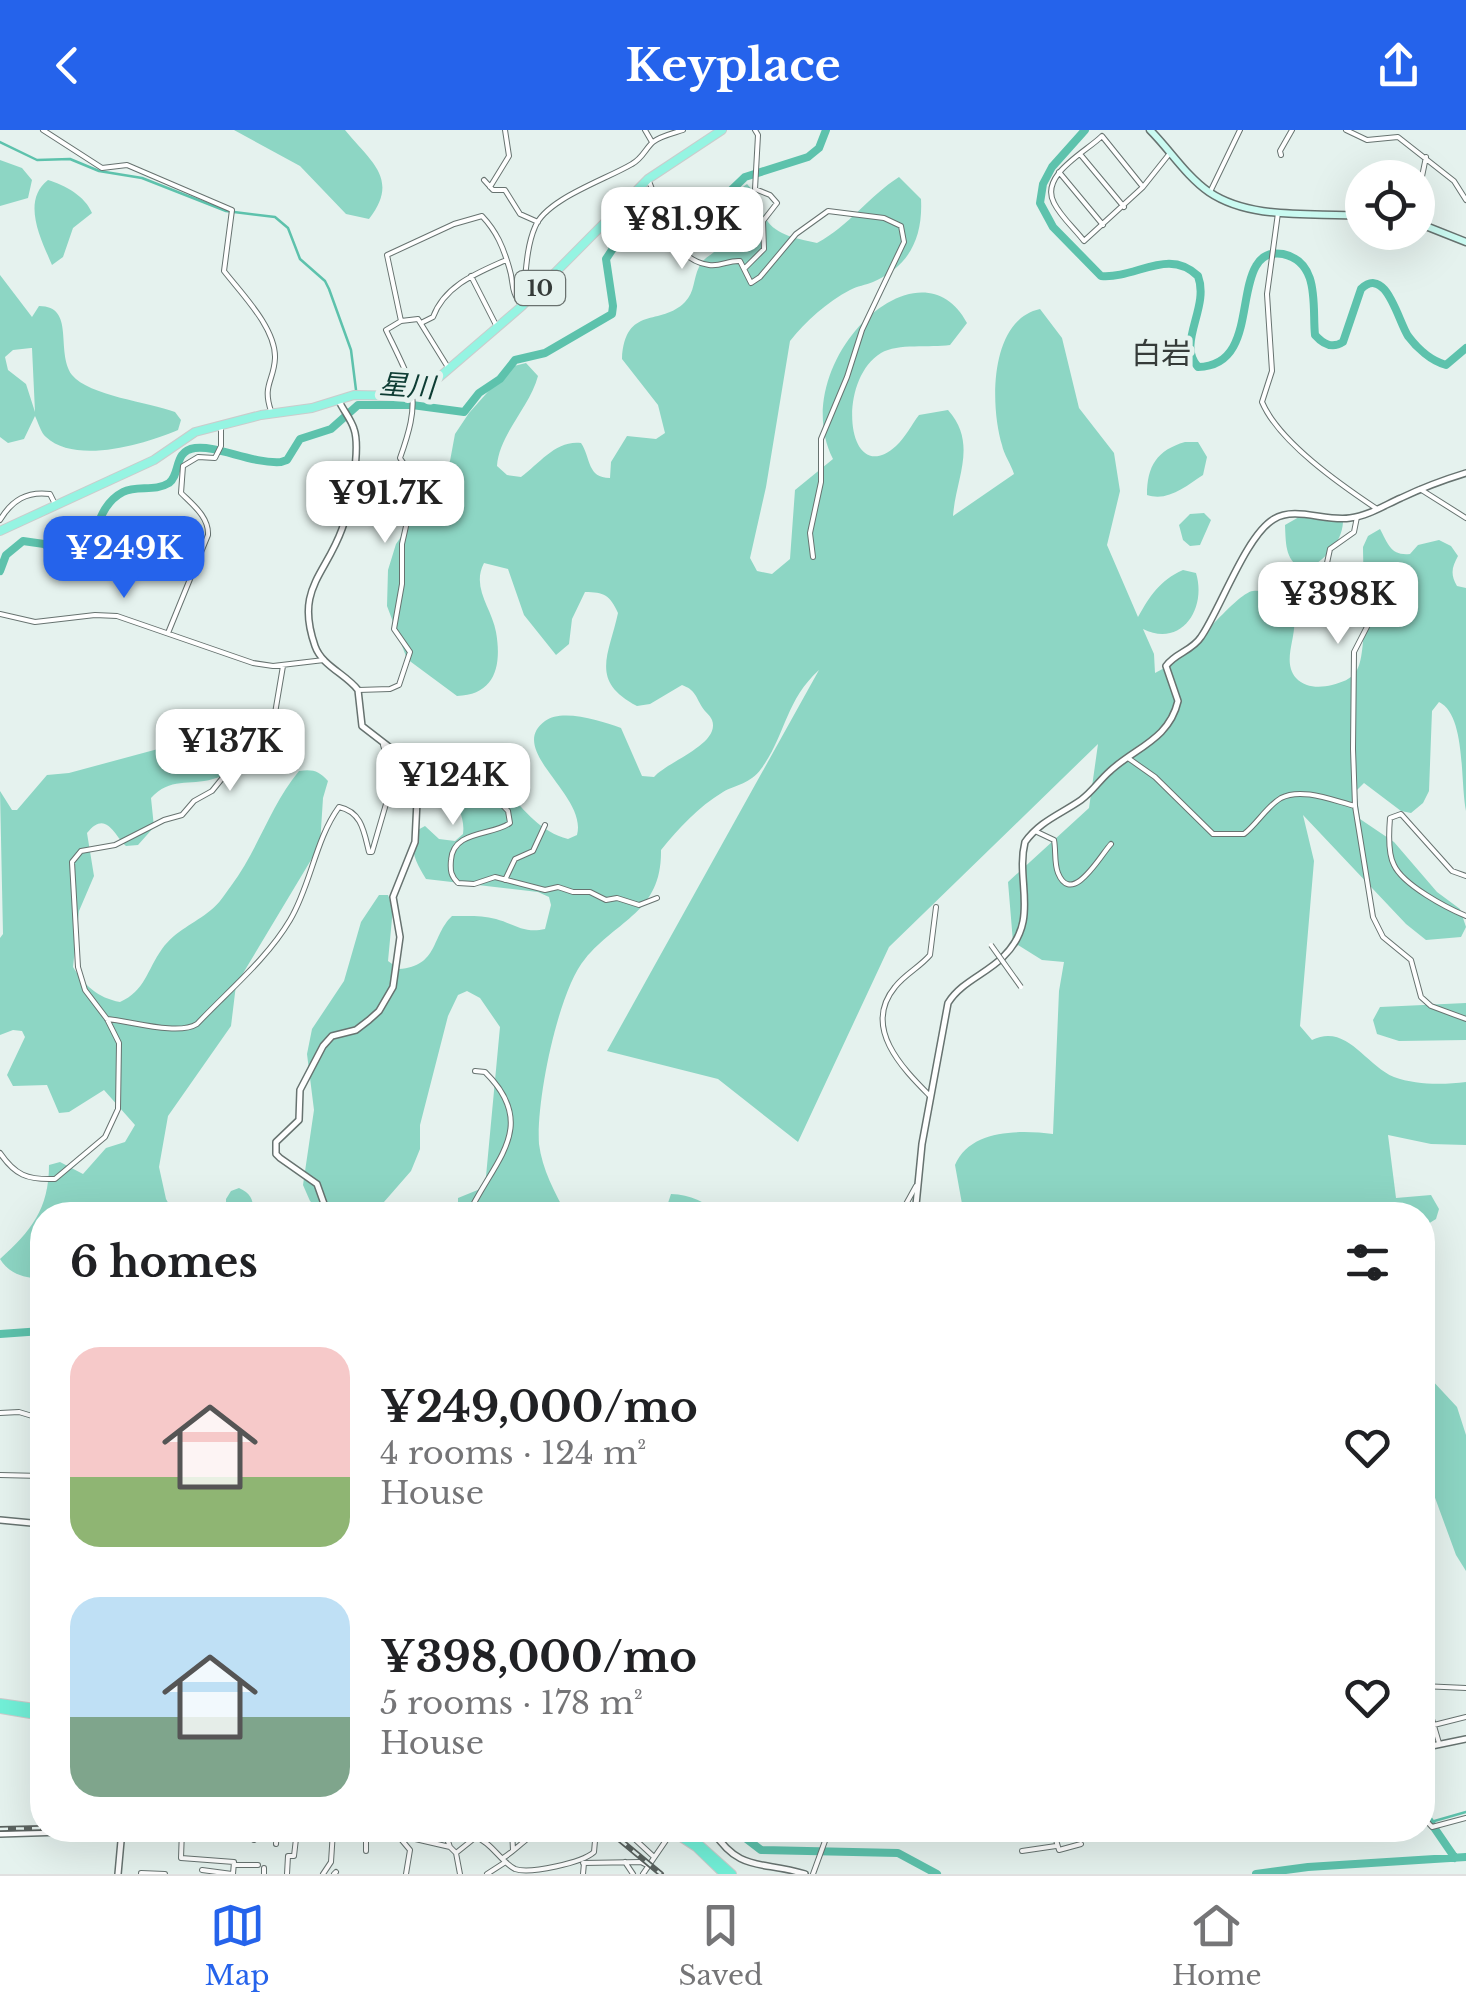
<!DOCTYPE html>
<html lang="en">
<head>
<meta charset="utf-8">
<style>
  :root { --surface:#fff; --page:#f2f2f2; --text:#202124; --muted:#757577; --line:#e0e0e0; --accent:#2563eb }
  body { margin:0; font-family:"Libre Baskerville","Noto Sans JP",serif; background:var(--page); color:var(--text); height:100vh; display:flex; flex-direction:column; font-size:38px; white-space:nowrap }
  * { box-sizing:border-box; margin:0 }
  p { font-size:32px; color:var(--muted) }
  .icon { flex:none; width:55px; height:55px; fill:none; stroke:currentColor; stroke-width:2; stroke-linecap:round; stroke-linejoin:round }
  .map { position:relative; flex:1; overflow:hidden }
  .sheet { position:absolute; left:30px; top:1072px; width:1405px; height:640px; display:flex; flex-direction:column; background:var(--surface); border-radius:40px; box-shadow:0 10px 40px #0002 }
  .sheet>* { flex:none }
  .fabs { position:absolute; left:1345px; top:30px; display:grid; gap:20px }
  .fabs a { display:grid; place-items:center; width:90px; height:90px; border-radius:50%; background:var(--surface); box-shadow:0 10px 40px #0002; font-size:50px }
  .price { position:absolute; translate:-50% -85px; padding:0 22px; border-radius:20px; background:#fff; color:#222; font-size:32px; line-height:65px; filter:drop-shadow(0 2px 5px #0008) }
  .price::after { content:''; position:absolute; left:50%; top:60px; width:30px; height:22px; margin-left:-15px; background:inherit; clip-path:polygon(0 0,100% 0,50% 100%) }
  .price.selected { background:var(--accent); color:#fff }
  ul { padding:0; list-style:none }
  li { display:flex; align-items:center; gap:30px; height:250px; padding:0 40px }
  li span { display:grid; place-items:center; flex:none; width:280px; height:200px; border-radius:30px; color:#555 }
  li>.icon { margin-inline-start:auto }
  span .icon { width:120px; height:120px; fill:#fffc; stroke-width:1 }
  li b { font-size:42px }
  h2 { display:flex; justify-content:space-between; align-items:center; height:120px; padding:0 40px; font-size:42px }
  header { display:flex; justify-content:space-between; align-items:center; height:130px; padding:0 40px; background:var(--accent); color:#fff; font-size:45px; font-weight:700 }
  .tab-bar { display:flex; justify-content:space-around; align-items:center; height:140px; border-top:2px solid var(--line); background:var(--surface); font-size:28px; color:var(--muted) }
  .tab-bar a { display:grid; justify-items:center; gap:5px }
  .tab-bar .selected { color:var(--accent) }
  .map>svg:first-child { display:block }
  .green { fill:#8dd6c4; fill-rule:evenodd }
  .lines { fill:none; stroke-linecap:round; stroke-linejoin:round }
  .stream { stroke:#5dc2ac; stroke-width:2.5 }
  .river { stroke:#5dc2ac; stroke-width:8 }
  .minor-casing { stroke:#677370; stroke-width:6 }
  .tertiary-casing { stroke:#677370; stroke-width:8 }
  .secondary-casing { stroke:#677370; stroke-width:9 }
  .primary-casing { stroke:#cacccc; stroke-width:10 }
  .trunk-casing { stroke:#cacccc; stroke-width:10 }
  .minor { stroke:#fff; stroke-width:4 }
  .tertiary { stroke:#fff; stroke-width:5 }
  .secondary { stroke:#cafaf1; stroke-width:6 }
  .primary { stroke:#95f4e2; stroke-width:8 }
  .trunk { stroke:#72f0d8; stroke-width:8 }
  .rail-casing { stroke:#5a625f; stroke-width:6 }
  .rail { stroke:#e5f2ee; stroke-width:2.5; stroke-dasharray:8; stroke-linecap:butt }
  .minor-bridge-casing { stroke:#677370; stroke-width:6; stroke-linecap:butt }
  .minor-bridge { stroke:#fff; stroke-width:4 }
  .labels { text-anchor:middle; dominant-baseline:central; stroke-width:10; stroke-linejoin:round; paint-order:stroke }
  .shield { fill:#e5f2ee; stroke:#6a726f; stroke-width:2.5 }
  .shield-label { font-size:22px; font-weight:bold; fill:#353b39 }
  .water-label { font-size:28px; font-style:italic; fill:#0d3c33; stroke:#e5f2ee }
  .quarter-label { font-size:30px; fill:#353b39; stroke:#e5f2ee }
</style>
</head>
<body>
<header><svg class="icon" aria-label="back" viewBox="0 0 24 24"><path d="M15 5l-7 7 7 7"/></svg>Keyplace<svg class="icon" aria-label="share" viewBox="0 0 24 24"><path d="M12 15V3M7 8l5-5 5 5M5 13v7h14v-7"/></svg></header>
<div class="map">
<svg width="1466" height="1744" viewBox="0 0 1466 1744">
  <rect width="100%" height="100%" fill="#e5f2ee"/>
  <path class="green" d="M 234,0 L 345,0 C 371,32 400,49 369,89 L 346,84 L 300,36 Z
    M 0,30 L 22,38 L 32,50 L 28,68 L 0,76 Z
    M 899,47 L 921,69 C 923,107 910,136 873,152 C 866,155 857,156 850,160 C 827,172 806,191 790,211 L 766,357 L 750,428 L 757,441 L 772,444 L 790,429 L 795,360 L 833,329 C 785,234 919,102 967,193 L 950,215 C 930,218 898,213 881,223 C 835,251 847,360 896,316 C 905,308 912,294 919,285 L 948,280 C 978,314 956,347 953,386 L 1014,344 C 1011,334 1004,325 1002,315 C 990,276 989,190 1040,179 L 1062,208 L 1079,278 L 1114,323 L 1120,361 L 1107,415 L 1138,487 C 1150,466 1159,451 1183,440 L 1196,443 C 1207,479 1181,518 1143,499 L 1154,524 L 1155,543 C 1188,529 1235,463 1253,461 C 1265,460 1280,465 1288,475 C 1306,496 1278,527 1296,548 C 1305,558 1320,558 1332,555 C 1342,552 1351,550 1357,540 C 1368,522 1363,442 1363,417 L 1368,406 L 1380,399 C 1388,414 1391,426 1410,424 L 1418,415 L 1439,410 L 1451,416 L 1458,426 C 1452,437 1450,444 1457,456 L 1466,458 L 1466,681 C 1460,651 1466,585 1439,572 L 1432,581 L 1429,661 L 1423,673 L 1411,683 L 1401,681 L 1364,653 L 1356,661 L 1360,689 L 1394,712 L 1437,762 L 1460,779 L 1466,797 L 1461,807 L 1426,810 L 1406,794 L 1303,685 L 1314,731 L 1300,896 L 1312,910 C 1347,893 1365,935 1394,947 C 1416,955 1443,955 1466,952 L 1466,1015 L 1431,1014 L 1388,1005 L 1396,1068 L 1431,1065 L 1439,1079 L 1436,1089 L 1423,1097 L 1422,1085 L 964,1085 L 955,1035 C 970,999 1020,1000 1053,1004 L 1059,861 L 1064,832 L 1042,830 L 1013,812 L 1008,752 L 1089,678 L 1098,614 L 889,817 L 798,1012 L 718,949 L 607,921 L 819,540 C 785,571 786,605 761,639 C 750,654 737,654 723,662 C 698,677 679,698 661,720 C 662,782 618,789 585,829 C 558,861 536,971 539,1014 C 542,1039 555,1063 567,1085 L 458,1083 L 458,1068 L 485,1057 L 500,897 L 480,868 L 467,861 L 458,865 L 448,886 L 420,995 L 420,1019 L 411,1041 L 377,1080 L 352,1085 L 323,1083 L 310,1071 L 303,1055 L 314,980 L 307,924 L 312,899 L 344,851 L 361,792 L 379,765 L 388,765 L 393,778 L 388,831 L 399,839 C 439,836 431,806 452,786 C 466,786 482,785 496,789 C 514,794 525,804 545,799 L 551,775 L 549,767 L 538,762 L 426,749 C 416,733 410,721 414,702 L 425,696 L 439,709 L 455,711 L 463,704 C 467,672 437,663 440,636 C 450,635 463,631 473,634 C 505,643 522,697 568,709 L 577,705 C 588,665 505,620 545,591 C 562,578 602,591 621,598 L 642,646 L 654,647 C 668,631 721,614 712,590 C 710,585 705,582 702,577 C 695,565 695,560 682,555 L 650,574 L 637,576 C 589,551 609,525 618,483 C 610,465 604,462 585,462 L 572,489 L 569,514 L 556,525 L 524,485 L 508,439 L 484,433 C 471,458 492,478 496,502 C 502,536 495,565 457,566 L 407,529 L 387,476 L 388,440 L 396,414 L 441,349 L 450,331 L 455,304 L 469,283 L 510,237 L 526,233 L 538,246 C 530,277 499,304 497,336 L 507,345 L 521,347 C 540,333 556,310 581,313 C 591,328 587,348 610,348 L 611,332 L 627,306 L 656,309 L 665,303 L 658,275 L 622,229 C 625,174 661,197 685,172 C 695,162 693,149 699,137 C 703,128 709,127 715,121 C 720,114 727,101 730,93 C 736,76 730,65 747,54 C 761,69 757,76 766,89 C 776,106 800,109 817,113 C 849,96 869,66 899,47 Z
    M 48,50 C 65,55 85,66 92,83 L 73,98 L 63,127 L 52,135 C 41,109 21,71 48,50 Z
    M 0,145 L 32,187 L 39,176 C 76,176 55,221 72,245 C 89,266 149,272 175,282 L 181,290 L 178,300 C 145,314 76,335 46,307 C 41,303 38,292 35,286 L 24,309 L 8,313 L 0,307 ZM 31,218 L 32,218 L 35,282 L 26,254 L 8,240 L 5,227 L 13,220 Z
    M 1185,312 L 1198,312 L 1207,327 L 1203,345 C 1186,356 1168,372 1147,365 C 1147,336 1157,320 1185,312 Z
    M 1204,383 L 1211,390 L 1200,415 L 1190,416 L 1183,410 L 1179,395 L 1190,384 Z
    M 1320,385 L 1336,386 L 1343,392 C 1342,414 1323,430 1306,441 C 1285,432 1286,416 1285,395 L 1299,387 Z
    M 195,609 C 216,610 235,609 248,627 L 245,635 C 234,640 224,646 213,649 C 189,656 170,647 151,668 L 154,697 L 138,715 L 126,716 C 114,705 106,679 87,703 L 94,746 L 79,781 L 73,837 C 84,855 98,868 120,872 C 145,861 147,840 162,819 C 176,800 194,794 211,780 C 219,774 225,764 231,756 C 258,720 270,676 299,641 C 313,639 319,641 328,651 L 323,668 L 320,715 L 236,855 L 231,896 L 168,986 L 159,1037 L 166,1069 L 175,1085 L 110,1085 L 104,1078 L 95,1081 L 93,1085 L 42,1085 L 42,1148 C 26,1149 9,1144 0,1129 C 31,1101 49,1079 49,1035 L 60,1032 L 83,1044 L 106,1018 L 125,1012 L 135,995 L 104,960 L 69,982 L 59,983 L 47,955 L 13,956 L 7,945 L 25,907 L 22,901 L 13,900 L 0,905 L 0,808 L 3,804 L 0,661 L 12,680 L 17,680 L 47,645 L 69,643 Z
    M 1466,873 L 1466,910 L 1399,911 L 1377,904 L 1373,890 L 1380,877 Z
    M 239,1058 C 252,1064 254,1071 253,1085 L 226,1085 L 226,1069 L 231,1061 Z
    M 671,1064 C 691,1065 705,1071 719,1085 L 664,1085 Z
    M 1430,1248 L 1457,1277 L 1466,1305 L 1466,1441 L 1456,1425 L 1423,1335 L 1423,1249 Z"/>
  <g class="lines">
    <path class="stream" d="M 0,12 L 37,30 L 70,29 L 99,41 L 142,48 L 226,81 L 275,87 L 288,98 L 300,129 L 325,151 L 329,159 L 351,220 L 356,260
      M 1431,1692 L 1466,1682"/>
    <path class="river" d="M 1085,0 L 1052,37 L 1043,54 L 1040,73 L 1053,97 L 1101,146 C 1136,149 1168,117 1198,146 C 1210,178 1176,213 1198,237 C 1252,236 1238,167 1256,136 C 1262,125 1271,122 1283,124 C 1321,132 1312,178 1315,205 C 1323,214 1332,219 1343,212 L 1361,159 C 1386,135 1398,191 1408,206 C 1417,218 1431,231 1446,235 L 1466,218
      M 0,441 L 6,425 L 23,411 L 44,414 L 67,430 L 82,428 C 98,408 96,376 123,362 C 137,355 155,362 169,353 C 181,344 173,321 195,318 C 217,315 252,334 281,332 L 287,330 L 300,309 L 331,299 L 358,275 L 412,275 L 464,282 L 479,263 L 500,249 L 515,230 L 545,223 L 612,184 L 613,176 L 606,129 L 618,111 L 654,100 L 669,81 L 682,73 L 721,70 L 745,47 L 808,27 L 819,18 L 826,0
      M 0,1204 L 42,1201
      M 1422,1680 L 1455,1728
      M 735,1700 L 761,1720 L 898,1723 L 937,1744
      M 1256,1744 L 1308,1737 L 1466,1727"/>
    <defs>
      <path id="minor" d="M 43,0 L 102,38 L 127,35 L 232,80 L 224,141 C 241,163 276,198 275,228 C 274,251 262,255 271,281
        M 645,0 L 652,12
        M 1346,0 L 1367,10 L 1398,7 L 1454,51 L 1466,70
        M 1102,6 L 1143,57 L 1084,111 C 1075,99 1061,87 1054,73 C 1039,45 1086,22 1102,6 Z
        M 1080,24 L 1124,77
        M 1281,25 L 1280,21 L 1292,0
        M 1059,42 L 1103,95
        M 648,49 C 661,79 670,130 709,135 C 720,137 729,130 740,131 L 751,153 L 760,147 L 796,104 L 828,81 L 884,88 L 901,96 L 904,112 L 862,200 L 847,247 L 821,309 L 821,352 L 810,403 L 813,427
        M 484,50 L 493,60 L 505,60 L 520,84 L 538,92
        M 490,57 L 509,26 L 505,0
        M 1143,57 L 1170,23
        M 1210,62 L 1240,0
        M 1418,66 L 1426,27
        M 1278,83 L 1267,164 L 1272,241 L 1262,272 C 1279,312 1341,355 1377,379
        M 745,138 L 764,119 L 763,91 L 777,73 L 770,65 L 755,59 L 758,5 L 755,0
        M 471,146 L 496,195
        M 401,191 L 387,125 L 454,94 L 482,86 C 497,102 503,117 509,137 C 515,156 509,158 522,176 C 526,151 525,120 535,97 C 546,69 605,50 632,34 C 643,28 645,19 653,12 C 660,6 674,3 683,0
        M 421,193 L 433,187 C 445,155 477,143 506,130
        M 1420,359 L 1466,388
        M 1357,387 L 1354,402 L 1330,419 L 1327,433 L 1331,446 L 1343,457 L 1357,484 L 1371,489 L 1354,522 L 1353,619 L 1355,676 L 1373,787 L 1383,807 L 1411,830 L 1421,867 L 1431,876 L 1466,889
        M 0,390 C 12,370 27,361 50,364 L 55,374
        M 0,484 L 35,492 L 95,485 L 117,486 L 253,533 L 273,536 L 324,530
        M 168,503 L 208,405 C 209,387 193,375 181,363 L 183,336 L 198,327 L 215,328 L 221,316 L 221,296
        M 358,560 L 390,559 L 399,555 L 410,522 L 394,499 L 402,454 L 402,414 L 416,352 L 400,328 C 422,266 414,258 386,200 L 401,191 L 418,189 L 449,239
        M 1128,628 L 1155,647 L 1213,704 L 1244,704 C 1257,694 1267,676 1281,668 C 1302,657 1334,671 1355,676
        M 411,642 L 472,630 L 486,658 L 508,681 L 510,693 C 492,706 453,700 451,730 C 450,741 451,746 458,753 L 474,754 L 495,747 L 545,760 L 558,757 L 573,762 L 590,762 L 606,770 L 617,768 L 639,775 L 657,768
        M 1035,701 L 1054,710 C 1056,720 1054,733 1058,743 C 1072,778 1102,723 1111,714
        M 1466,746 L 1452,741 L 1401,684 L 1390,688 C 1389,700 1388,724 1394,735 C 1403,755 1447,778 1466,786
        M 505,750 L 515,729 L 533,721 L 545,695
        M 107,889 C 131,891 178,906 197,894 C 228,861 267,829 290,790 C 311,755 315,710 339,677 C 362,682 364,702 369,722 L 372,722 L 393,650 L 383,615
        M 930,966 C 902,938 862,897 895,857 C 905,844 920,837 930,825 L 936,777
        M 0,1023 C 15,1045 27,1050 55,1049 L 105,1007 L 118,979 L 119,913 L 107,889 L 85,860 L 78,837 L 72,732 L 81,721 L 115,715 L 164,690 L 182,685 L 194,671 L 212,661 L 229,640 L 266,623 L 281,609 L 274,589 L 283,536
        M 468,1085 C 492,1032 541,997 485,942 L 475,941
        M 900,1085 L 916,1056
        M 0,1283 L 19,1282 L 42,1289
        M 0,1345 L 42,1346
        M 1422,1556 L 1466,1558
        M 1422,1575 L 1432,1589 L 1439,1613
        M 1422,1598 L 1466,1587
        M 1422,1686 L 1432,1697 L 1466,1688
        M 182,1700 L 181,1728 L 234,1732 L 233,1744
        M 444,1700 L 450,1717 L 456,1723 L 460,1744
        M 512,1700 L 513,1720
        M 625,1700 L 654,1727
        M 1053,1700 L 1059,1720 L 1081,1714
        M 366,1702 L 366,1721
        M 1023,1704 L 1047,1700
        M 827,1706 L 855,1700
        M 400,1708 L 410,1720 L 406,1744
        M 472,1708 L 483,1700
        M 254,1710 L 255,1700
        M 276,1714 L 277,1700
        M 1022,1721 L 1056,1716
        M 456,1723 L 476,1707 C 493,1714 500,1731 515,1739 C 530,1744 582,1733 594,1722 L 595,1711
        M 503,1728 C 518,1719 526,1706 544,1700
        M 625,1732 L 633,1744
        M 583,1733 L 641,1732 L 647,1735
        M 234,1735 L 258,1735
        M 264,1738 L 264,1744
        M 202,1740 L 232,1744
        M 141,1743 L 165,1744
        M 287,1744 L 288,1726 L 294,1726 L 297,1700
        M 323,1744 L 331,1732 L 333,1701 L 398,1705 L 450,1717
        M 334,1744 L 336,1742
        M 487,1744 L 504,1733
        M 583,1744 L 584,1733
        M 643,1744 L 671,1703
        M 813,1744 L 829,1700"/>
      <path id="tertiary" d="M 328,1085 L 317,1054 L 280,1028 L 276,1024 L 276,1012 L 299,990 L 300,960 L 323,916 L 332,906 L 356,900 L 369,890 L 379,881 L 393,857 L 400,807 L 393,767 L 415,712 L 417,671 L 406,630 L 362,596 L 358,560 C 346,544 322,536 315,516 C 295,459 325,446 342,399 C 350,378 361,319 354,299 C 351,289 343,280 339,271
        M 915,1085 L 922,1014 L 948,873 C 961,852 986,844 1003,827 C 1041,790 1015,752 1025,712 C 1040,691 1061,684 1081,670 C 1092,662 1099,651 1109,642 C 1134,618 1169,610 1178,571 L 1166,536 C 1175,523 1192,521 1201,507 C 1220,480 1246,405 1274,389 C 1295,376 1326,392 1350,388 C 1368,386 1385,375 1401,368 C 1422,358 1443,350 1466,343
        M 0,1390 L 42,1394
        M 1422,1618 L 1466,1609
        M 323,1700 L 333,1701
        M 712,1700 C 741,1744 761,1730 805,1744
        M 0,1704 L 125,1700
        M 118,1744 L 122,1700"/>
      <path id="secondary" d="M 1150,0 C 1170,20 1186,46 1209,62 C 1252,91 1314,82 1362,86
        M 1418,93 L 1466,112"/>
      <path id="primary" d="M 0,401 L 154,330 L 195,302 L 261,285 L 312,278 L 354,265 L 407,266 L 422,262 L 522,176 L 648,49 L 722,0"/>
      <path id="trunk" d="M 0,1573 L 42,1579
        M 0,1579 L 42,1586
        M 670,1700 L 696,1717 L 724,1744
        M 683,1700 L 732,1744"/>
    </defs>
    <use href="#minor" class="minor-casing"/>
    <use href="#tertiary" class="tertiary-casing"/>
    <use href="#secondary" class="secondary-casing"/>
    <use href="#primary" class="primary-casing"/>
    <use href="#trunk" class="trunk-casing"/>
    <use href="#minor" class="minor"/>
    <use href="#tertiary" class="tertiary"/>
    <use href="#secondary" class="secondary"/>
    <use href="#primary" class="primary"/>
    <use href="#trunk" class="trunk"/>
    <defs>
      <path id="rail" d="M 0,1699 L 42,1698
        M 608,1700 L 661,1744"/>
    </defs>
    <use href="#rail" class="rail-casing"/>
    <use href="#rail" class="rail"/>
    <defs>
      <path id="minor-bridge" d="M 991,815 L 1021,857"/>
    </defs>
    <use href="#minor-bridge" class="minor-bridge-casing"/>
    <use href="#minor-bridge" class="minor-bridge"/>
  </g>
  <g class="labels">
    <rect class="shield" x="515" y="141" width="50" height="34" rx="8"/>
    <g class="shield-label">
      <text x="540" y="158">10</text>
    </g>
    <g class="water-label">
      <text transform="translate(407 256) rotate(4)">星川</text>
    </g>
    <g class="quarter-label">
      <text x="1161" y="223">白岩</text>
    </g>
  </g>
</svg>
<div class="fabs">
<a><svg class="icon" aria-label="locate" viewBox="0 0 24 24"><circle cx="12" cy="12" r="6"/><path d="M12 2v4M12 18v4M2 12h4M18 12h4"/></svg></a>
</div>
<b class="price" style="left:682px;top:142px">¥81.9K</b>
<b class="price" style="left:385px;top:416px">¥91.7K</b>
<b class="price selected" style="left:124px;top:471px">¥249K</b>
<b class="price" style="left:1338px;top:517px">¥398K</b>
<b class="price" style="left:230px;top:664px">¥137K</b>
<b class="price" style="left:453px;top:698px">¥124K</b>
<section class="sheet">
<h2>6 homes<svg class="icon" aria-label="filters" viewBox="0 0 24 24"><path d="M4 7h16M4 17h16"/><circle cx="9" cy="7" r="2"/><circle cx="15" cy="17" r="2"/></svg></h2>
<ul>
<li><span style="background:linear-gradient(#f6c9c9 65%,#8fb573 0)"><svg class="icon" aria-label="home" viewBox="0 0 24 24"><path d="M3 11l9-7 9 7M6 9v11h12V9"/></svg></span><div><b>¥249,000/mo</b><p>4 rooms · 124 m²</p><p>House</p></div><svg class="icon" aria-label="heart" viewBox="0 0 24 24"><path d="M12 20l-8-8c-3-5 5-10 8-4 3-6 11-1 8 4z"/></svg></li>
<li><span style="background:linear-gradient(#bfe0f5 60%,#7fa58c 0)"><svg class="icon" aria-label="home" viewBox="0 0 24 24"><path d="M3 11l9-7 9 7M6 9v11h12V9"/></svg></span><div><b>¥398,000/mo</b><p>5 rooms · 178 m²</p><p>House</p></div><svg class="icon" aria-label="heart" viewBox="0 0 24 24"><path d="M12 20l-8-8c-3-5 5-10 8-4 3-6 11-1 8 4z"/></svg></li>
</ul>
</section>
</div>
<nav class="tab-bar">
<a class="selected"><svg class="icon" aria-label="map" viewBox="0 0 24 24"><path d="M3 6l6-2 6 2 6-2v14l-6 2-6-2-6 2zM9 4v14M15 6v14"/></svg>Map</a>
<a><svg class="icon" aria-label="saved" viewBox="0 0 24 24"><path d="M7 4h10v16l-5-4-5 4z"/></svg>Saved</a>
<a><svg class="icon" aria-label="home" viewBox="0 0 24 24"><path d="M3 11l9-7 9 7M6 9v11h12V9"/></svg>Home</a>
</nav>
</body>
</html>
